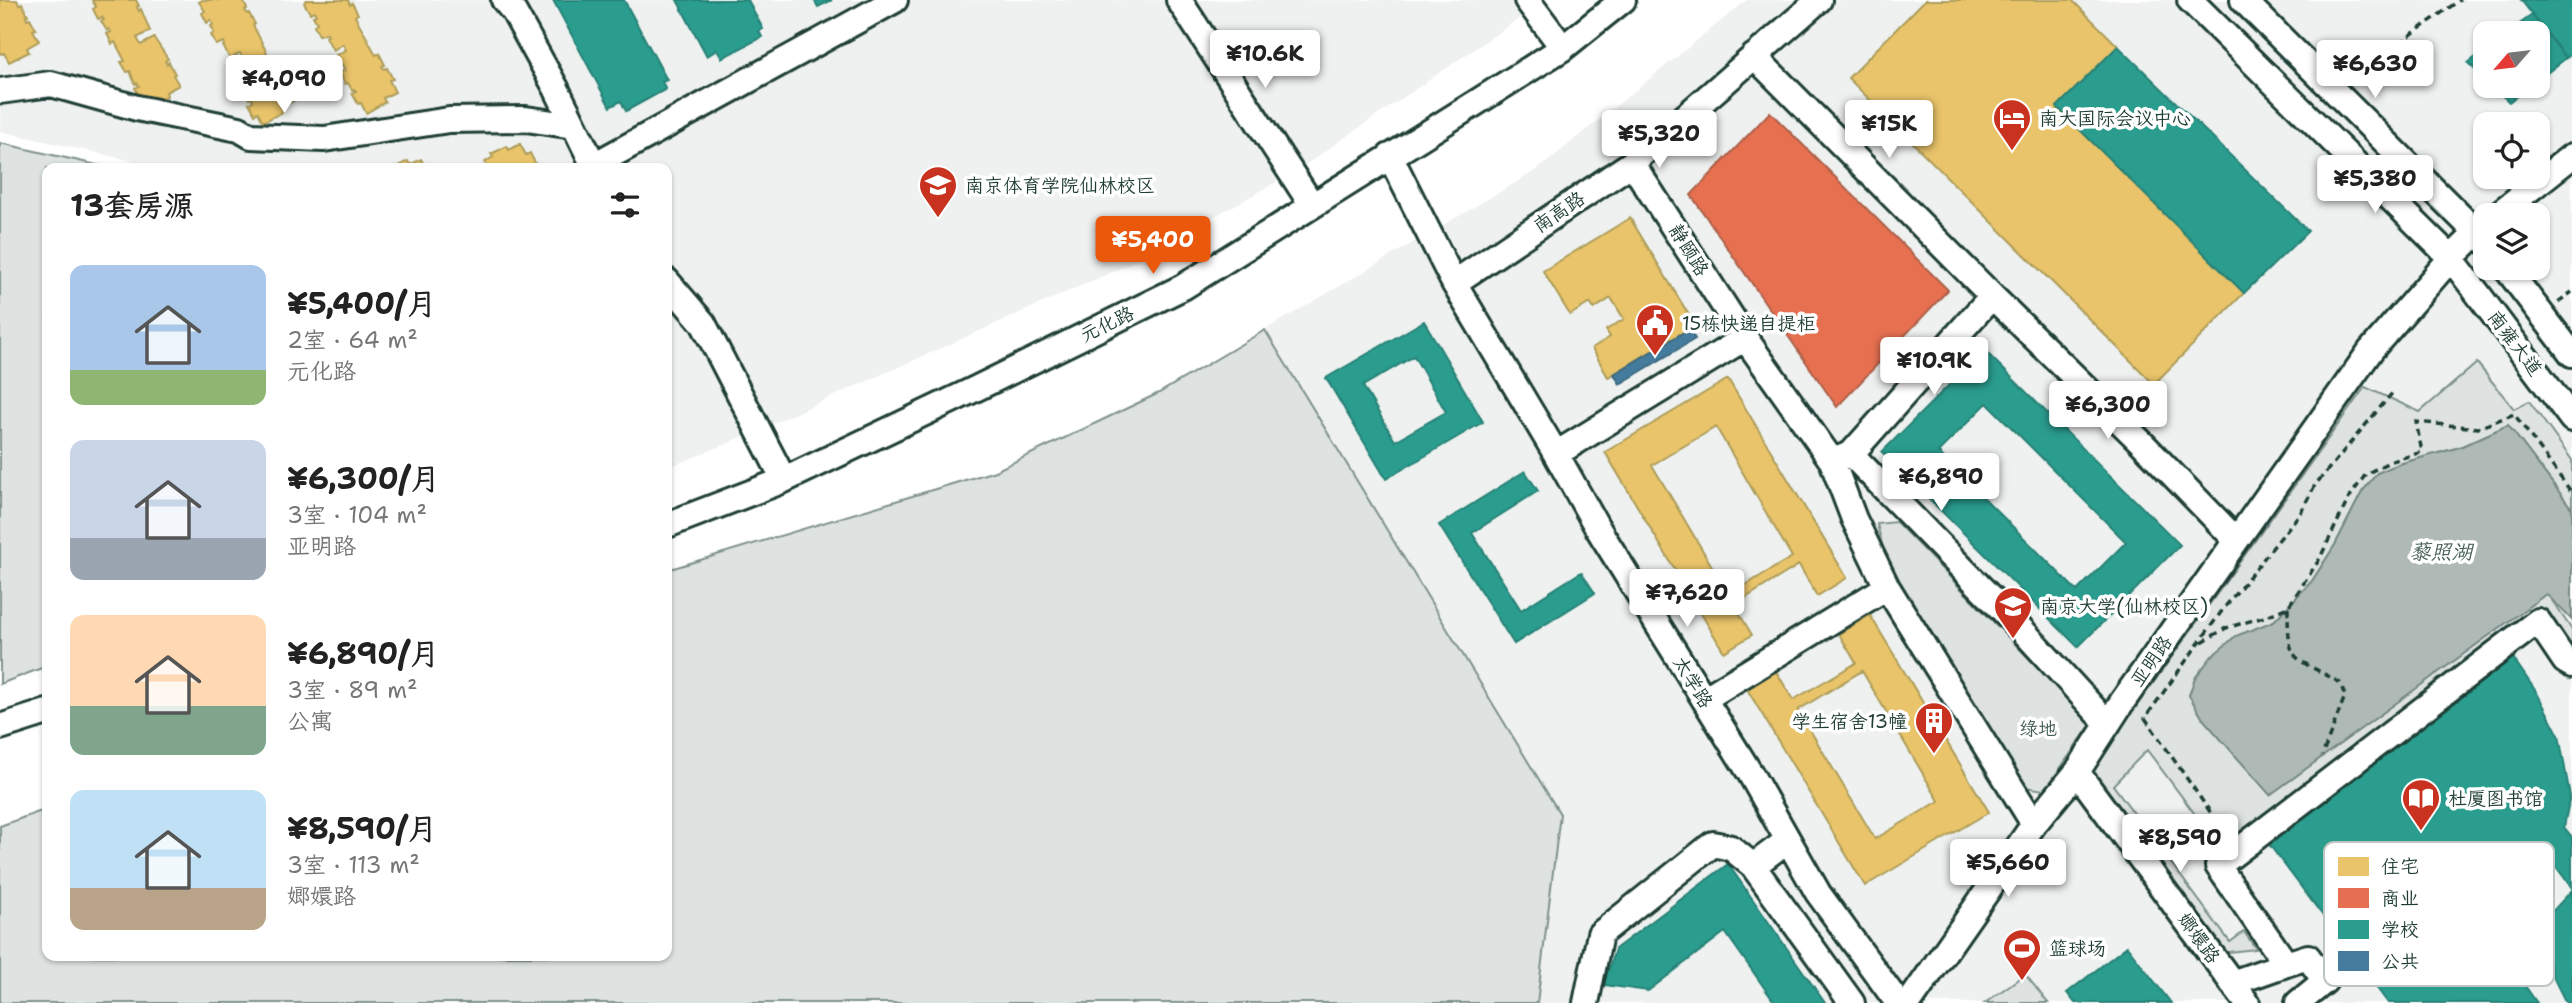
<!DOCTYPE html>
<html lang="zh">
<head>
<meta charset="utf-8">
<style>
  :root { --surface:#fff; --page:#f2f2f2; --text:#222; --muted:#767676; --accent:#ea580c }
  body { margin:0; font-family:"Shantell Sans","LXGW WenKai TC",sans-serif; background:var(--page); color:var(--text); height:100vh; display:flex; flex-direction:column; font-size:26px; white-space:nowrap }
  * { box-sizing:border-box; margin:0 }
  p { font-size:23px; color:var(--muted) }
  .icon { flex:none; width:38px; height:38px; fill:none; stroke:currentColor; stroke-width:2; stroke-linecap:round; stroke-linejoin:round }
  .map { position:relative; flex:1; overflow:hidden }
  .drawer { position:absolute; left:42px; top:163px; width:630px; height:798px; display:flex; flex-direction:column; background:var(--surface); border-radius:14px; box-shadow:0 2px 5px #0004 }
  .drawer>* { flex:none }
  .needle { width:46px; rotate:242deg }
  .controls { position:absolute; left:2473px; top:21px; display:grid; gap:14px }
  .controls a { display:grid; place-items:center; width:77px; height:77px; border-radius:14px; background:var(--surface); box-shadow:0 2px 5px #0004; font-size:35px }
  .price { position:absolute; translate:-50% -60px; padding:0 16px; border-radius:7px; background:#fff; color:#222; font-size:23px; line-height:46px; filter:drop-shadow(0 2px 4px #0008) }
  .price::after { content:''; position:absolute; left:50%; top:42px; width:21px; height:16px; margin-left:-10px; background:inherit; clip-path:polygon(0 0,100% 0,50% 100%) }
  .price.selected { background:var(--accent); color:#fff }
  ul { padding:0; list-style:none }
  li { display:flex; align-items:center; gap:21px; height:175px; padding:0 28px }
  li span { display:grid; place-items:center; flex:none; width:196px; height:140px; border-radius:14px; color:#555 }
  li>.icon { margin-inline-start:auto }
  span .icon { width:84px; height:84px; fill:#fffc; stroke-width:1 }
  li b { font-size:30px }
  h2 { display:flex; justify-content:space-between; align-items:center; height:84px; padding:0 28px; font-size:30px }
  .map>svg:first-child { display:block }
  .built { fill:#eef1f0; fill-rule:evenodd }
  .green { fill:#dee3e2; stroke:#7e908b; stroke-width:2 }
  .water { fill:#afbab7; stroke:#758883; stroke-width:2 }
  .homes { fill:#e9c46a; stroke:#ac9c5a; stroke-width:2; fill-rule:evenodd }
  .shops { fill:#e76f51; stroke:#ab6048; stroke-width:2 }
  .schools { fill:#2a9d8f; stroke:#278074; stroke-width:2; fill-rule:evenodd }
  .public { fill:#457b9d; stroke:#3a687e; stroke-width:2 }
  .lines { fill:none; stroke-linecap:round; stroke-linejoin:round }
  .minor-casing { stroke:#1f3d34; stroke-width:30 }
  .path { stroke:#1f3d34; stroke-width:3.5; stroke-dasharray:7 5; stroke-linecap:butt }
  .minor { stroke:#fff; stroke-width:24 }
  .labels { text-anchor:middle; dominant-baseline:central; stroke-width:7; stroke-linejoin:round; paint-order:stroke }
  .poi-label { font-size:19px; fill:#1f3d34; stroke:#fff; text-anchor:start }
  .street-label { font-size:19px; fill:#1f3d34; stroke:#fff }
  .park-label { font-size:19px; fill:#455e57; stroke:#fff }
  .water-label { font-size:21px; font-style:italic; fill:#4a625b; stroke:#fff }
  .key { fill:#fff; stroke:#bcc5c2; stroke-width:2 }
  .key-label { font-size:19px; fill:#1f3d34 }
</style>
</head>
<body>
<div class="map">
<svg width="2572" height="1003" viewBox="0 0 2572 1003">
  <rect width="100%" height="100%" fill="#fff"/>
  <filter id="ink" filterUnits="userSpaceOnUse"><feTurbulence type="fractalNoise" baseFrequency=".0143" numOctaves="2"/><feDisplacementMap in="SourceGraphic" scale="14" xChannelSelector="R" yChannelSelector="G"/><feConvolveMatrix kernelMatrix="1 2 1 2 8 2 1 2 1" color-interpolation-filters="sRGB"/></filter>
  <g filter="url(#ink)">
    <path class="built" d="M 0,0 L 1546,0 L 1296,171 L 1123,267 L 724,445 L 667,468 L 667,168 L 164,168 L 0,131 Z
      M 1747,0 L 2572,0 L 2572,1003 L 1537,1003 L 1560,814 L 1265,330 L 1537,170 ZM 2485,33 L 2538,33 L 2538,86 L 2485,86 ZM 2485,124 L 2538,124 L 2538,177 L 2485,177 ZM 2485,215 L 2538,215 L 2538,268 L 2485,268 Z"/>
    <path class="green" d="M 0,143 L 110,168 L 47,168 L 47,666 L 0,684 Z
      M 1265,330 L 1560,814 L 1537,1003 L 0,1003 L 0,826 L 47,809 L 47,956 L 667,956 L 667,570 L 995,471 L 1159,393 Z
      M 2477,363 L 2514,409 L 2529,401 L 2572,460 L 2572,509 L 2508,425 L 2460,447 L 2399,464 L 2377,473 L 2362,492 L 2335,545 L 2312,581 L 2274,621 L 2236,636 L 2189,695 L 2203,719 L 2270,794 L 2547,593 L 2572,630 L 2572,652 L 2541,608 L 2221,849 L 2147,750 L 2113,785 L 2230,942 L 2244,932 L 2256,949 L 2220,953 L 2088,774 L 2365,387 L 2420,412 Z
      M 1896,522 L 2092,723 L 2045,790 L 2024,787 L 1887,564 L 1877,524 Z
      M 2025,974 L 2048,1003 L 1985,1003 Z"/>
    <path class="water" d="M 2508,425 L 2572,509 L 2572,620 L 2546,594 L 2270,795 L 2203,719 L 2189,695 L 2195,678 L 2212,656 L 2236,636 L 2274,621 L 2312,581 L 2335,545 L 2362,492 L 2377,473 L 2399,464 L 2460,447 Z"/>
    <path class="homes" d="M 0,0 L 17,0 L 19,5 L 22,3 L 28,15 L 26,16 L 27,19 L 30,18 L 36,29 L 33,30 L 39,41 L 27,48 L 29,52 L 9,62 L 4,53 L 1,54 L 0,52 Z
      M 92,0 L 136,0 L 139,6 L 137,7 L 139,11 L 141,9 L 150,31 L 137,38 L 141,45 L 154,38 L 168,59 L 165,61 L 167,64 L 169,62 L 175,74 L 173,75 L 179,85 L 166,92 L 167,96 L 147,106 L 141,99 L 135,88 L 139,86 L 137,83 L 135,84 L 130,71 L 127,72 L 121,62 L 125,61 L 115,42 L 112,44 L 107,34 L 111,32 L 109,29 L 107,31 L 101,21 L 104,20 L 102,17 L 98,19 L 93,9 L 96,7 Z
      M 202,0 L 243,0 L 247,9 L 245,10 L 247,14 L 249,13 L 255,24 L 253,25 L 273,65 L 276,63 L 282,75 L 279,76 L 281,79 L 284,77 L 290,88 L 287,90 L 293,101 L 281,107 L 283,112 L 263,122 L 258,112 L 255,114 L 249,103 L 253,101 L 252,98 L 249,99 L 245,92 L 243,94 L 237,82 L 242,79 L 233,65 L 243,59 L 240,53 L 230,59 L 223,46 L 225,45 L 224,42 L 216,45 L 211,35 L 214,33 L 211,26 L 213,25 L 211,20 L 207,23 L 202,13 L 205,11 L 199,2 Z
      M 306,0 L 348,0 L 350,5 L 352,3 L 358,14 L 355,16 L 376,55 L 379,53 L 385,65 L 382,66 L 384,69 L 387,68 L 393,79 L 389,80 L 395,92 L 383,98 L 385,102 L 366,113 L 361,103 L 358,104 L 352,93 L 356,91 L 354,89 L 352,90 L 348,83 L 345,84 L 340,73 L 345,70 L 336,55 L 346,50 L 343,44 L 333,50 L 326,37 L 328,36 L 327,33 L 319,35 L 314,25 L 317,23 L 313,16 L 316,15 L 314,11 L 310,13 L 304,3 Z
      M 1925,0 L 2072,0 L 2118,46 L 2057,107 L 2244,293 L 2154,384 L 1848,78 Z
      M 520,144 L 526,155 L 530,153 L 536,165 L 533,168 L 488,168 L 485,162 L 493,157 L 491,154 L 507,146 L 509,150 Z
      M 421,159 L 426,168 L 394,168 L 408,161 L 410,165 Z
      M 1630,218 L 1695,325 L 1608,377 L 1592,348 L 1610,337 L 1606,330 L 1624,319 L 1611,298 L 1594,309 L 1590,303 L 1570,315 L 1543,271 Z
      M 1728,379 L 1847,578 L 1817,596 L 1799,565 L 1734,605 L 1752,635 L 1724,652 L 1605,452 ZM 1716,427 L 1792,557 L 1729,595 L 1652,465 Z
      M 1870,615 L 1989,812 L 1865,886 L 1747,689 L 1776,671 L 1793,700 L 1856,663 L 1839,634 ZM 1862,671 L 1939,801 L 1875,839 L 1798,710 Z"/>
    <path class="shops" d="M 1770,112 L 1948,290 L 1837,407 L 1691,195 Z"/>
    <path class="schools" d="M 553,0 L 624,0 L 667,80 L 662,82 L 666,89 L 626,111 L 621,101 L 610,107 Z
      M 677,0 L 748,0 L 763,29 L 759,31 L 762,37 L 722,58 L 717,50 L 707,56 Z
      M 814,0 L 832,0 L 818,7 Z
      M 2521,0 L 2572,0 L 2572,54 L 2566,58 Z
      M 2532,15 L 2566,58 L 2538,80 L 2538,33 L 2507,33 Z
      M 2118,46 L 2308,231 L 2244,293 L 2057,107 Z
      M 2485,50 L 2485,79 L 2468,63 Z
      M 2492,86 L 2530,86 L 2509,102 Z
      M 1424,321 L 1483,422 L 1386,479 L 1326,378 ZM 1414,356 L 1446,412 L 1395,441 L 1363,386 Z
      M 1984,350 L 2180,545 L 2078,647 L 1882,452 ZM 1987,403 L 2126,542 L 2077,591 L 1938,452 Z
      M 1525,471 L 1538,491 L 1472,533 L 1521,610 L 1581,572 L 1595,593 L 1514,644 L 1439,525 Z
      M 2509,652 L 2537,693 L 2559,735 L 2570,796 L 2564,827 L 2572,837 L 2572,888 L 2548,856 L 2523,878 L 2487,895 L 2449,907 L 2401,914 L 2421,940 L 2445,938 L 2474,944 L 2494,954 L 2518,976 L 2537,1003 L 2388,1003 L 2358,963 L 2390,949 L 2364,916 L 2323,916 L 2265,839 Z
      M 1728,864 L 1825,1003 L 1775,1003 L 1725,932 L 1648,991 L 1604,985 L 1615,949 Z
      M 2572,890 L 2572,1003 L 2566,1003 L 2552,975 L 2545,942 L 2550,914 Z
      M 2127,946 L 2171,1003 L 2075,1003 L 2067,993 Z"/>
    <path class="public" d="M 1689,329 L 1695,339 L 1620,384 L 1614,374 Z"/>
    <g class="lines">
      <defs>
        <path id="minor" d="M 504,0 L 514,12 L 556,88 L 595,168
          M 1179,0 L 1312,205
          M 1527,0 L 1563,48
          M 2190,0 L 2451,258 L 2572,419
          M 2243,0 L 2485,241
          M 1754,56 L 1992,296
          M 0,91 L 51,84 L 137,108 L 239,129 L 251,136 L 324,139 L 449,120 L 526,119 L 574,126
          M 1390,156 L 1454,283 L 1556,454 L 1597,527 L 1750,773 L 1818,893 L 1898,1003
          M 1632,163 L 1745,338 L 1832,461 L 1851,454 L 2023,631 L 2108,724
          M 594,165 L 895,0
          M 2497,215 L 2572,156
          M 2506,268 L 2572,354
          M 667,281 L 703,323 L 784,480
          M 1454,283 L 1632,163 L 1819,0
          M 1556,454 L 1745,338
          M 1851,454 L 1992,296 L 2143,444 L 2236,540
          M 1832,461 L 1854,519 L 1887,587 L 2034,824
          M 667,525 L 784,480 L 973,390 L 1183,287 L 1563,48 L 1623,0
          M 1704,699 L 1887,587
          M 0,727 L 47,712
          M 2077,772 L 2247,1003
          M 1788,840 L 1753,866 L 1852,1003
          M 2232,983 L 2286,964
          M 1586,1003 L 1600,934 L 1713,844 L 1731,848 L 1753,866
          M 1909,1003 L 2034,824 L 2077,772 L 2122,702 L 2371,350 L 2451,258 L 2485,225
          M 2298,1003 L 2325,981 L 2308,957 L 2286,964 L 2218,866 L 2538,621 L 2565,661 L 2572,665"/>
      </defs>
      <use href="#minor" class="minor-casing"/>
      <path class="path" d="M 2353,81 L 2412,34 L 2460,0
        M 2558,302 L 2572,292
        M 2288,607 C 2288,668 2293,654 2340,683 L 2345,696 L 2322,756
        M 2202,642 L 2226,628 L 2264,617 L 2288,607 L 2319,560 L 2349,498 L 2366,474 L 2389,462 L 2422,452 L 2416,422 L 2478,428 L 2514,414 L 2572,493
        M 2224,832 L 2145,718 L 2224,608 L 2301,512 L 2315,485 L 2394,391"/>
      <use href="#minor" class="minor"/>
    </g>
  </g>
  <defs>
    <symbol id="hotel-pin" viewBox="-11 -11 22 30"><path d="M0 17L-7.5 6A9.5 9.5 0 1 1 7.5 6Z" fill="#c8321e" stroke="#fff"/><path d="M-6-4.5h1.5V1H6V5H4.5V3h-9V5H-6ZM-4 0a1.8 1.8 0 1 1 3.6 0ZM.5 0V-2.5h3Q6-2.5 6 0Z" fill="#fff"/></symbol>
    <symbol id="university-pin" viewBox="-11 -11 22 30"><path d="M0 17L-7.5 6A9.5 9.5 0 1 1 7.5 6Z" fill="#c8321e" stroke="#fff"/><path d="M0-5L7-2L0 1L-7-2ZM-4 1L0 2.5L4 1V4Q0 6-4 4Z" fill="#fff"/></symbol>
    <symbol id="civic-pin" viewBox="-11 -11 22 30"><path d="M0 17L-7.5 6A9.5 9.5 0 1 1 7.5 6Z" fill="#c8321e" stroke="#fff"/><path d="M-.6-6.5H3V-4.5H.6V-3L4-1V1h2V6H-6V1h2V-1L-.6-3ZM-1.2 2.5V6h2.4V2.5Z" fill="#fff"/></symbol>
    <symbol id="building-pin" viewBox="-11 -11 22 30"><path d="M0 17L-7.5 6A9.5 9.5 0 1 1 7.5 6Z" fill="#c8321e" stroke="#fff"/><path d="M-4-6H4V6H1V3H-1V6H-4ZM-2.5-4.3h1.7v1.8h-1.7ZM.8-4.3h1.7v1.8H.8ZM-2.5-1h1.7V.8h-1.7ZM.8-1h1.7V.8H.8Z" fill="#fff"/></symbol>
    <symbol id="library-pin" viewBox="-11 -11 22 30"><path d="M0 17L-7.5 6A9.5 9.5 0 1 1 7.5 6Z" fill="#c8321e" stroke="#fff"/><path d="M-6-4Q-3-5.5-.7-3.5V5Q-3 3-6 4ZM6-4Q3-5.5 .7-3.5V5Q3 3 6 4Z" fill="#fff"/></symbol>
    <symbol id="stadium-pin" viewBox="-11 -11 22 30"><path d="M0 17L-7.5 6A9.5 9.5 0 1 1 7.5 6Z" fill="#c8321e" stroke="#fff"/><path d="M0-5a6.5 5 0 1 0 0 10a6.5 5 0 1 0 0-10ZM-3.5-1.8h7v3.6h-7Z" fill="#fff"/></symbol>
  </defs>
  <g fill-rule="evenodd">
    <use href="#hotel-pin" x="1990" y="96" width="44" height="60"/>
    <use href="#university-pin" x="916" y="163" width="44" height="60"/>
    <use href="#civic-pin" x="1633" y="301" width="44" height="60"/>
    <use href="#university-pin" x="1991" y="584" width="44" height="60"/>
    <use href="#building-pin" x="1912" y="699" width="44" height="60"/>
    <use href="#library-pin" x="2399" y="776" width="44" height="60"/>
    <use href="#stadium-pin" x="2000" y="926" width="44" height="60"/>
  </g>
  <g class="labels">
    <g class="poi-label">
      <text x="2039" y="118">南大国际会议中心</text>
      <text x="965" y="185">南京体育学院仙林校区</text>
      <text x="1682" y="323">15栋快递自提柜</text>
      <text x="2040" y="606">南京大学(仙林校区)</text>
      <text x="1907" y="721" text-anchor="end">学生宿舍13幢</text>
      <text x="2448" y="798">杜厦图书馆</text>
      <text x="2049" y="948">篮球场</text>
    </g>
    <g class="street-label">
      <text transform="translate(1559 212) rotate(-34)">南高路</text>
      <text transform="translate(1689 250) rotate(58)">静颐路</text>
      <text transform="translate(1107 324) rotate(-26)">元化路</text>
      <text transform="translate(2515 343) rotate(53)">南雍大道</text>
      <text transform="translate(2151 661) rotate(-55)">亚明路</text>
      <text transform="translate(1693 682) rotate(58)">太学路</text>
      <text transform="translate(2199 938) rotate(54)">嫏嬛路</text>
    </g>
    <g class="park-label">
      <text x="2038" y="728">绿地</text>
    </g>
    <g class="water-label">
      <text x="2441" y="552">藜照湖</text>
    </g>
  </g>
  <rect x="2324" y="842" width="230" height="144" rx="10" class="key"/>
  <rect x="2338" y="857" width="31" height="19" fill="#e9c46a"/>
  <rect x="2338" y="888" width="31" height="20" fill="#e76f51"/>
  <rect x="2338" y="920" width="31" height="19" fill="#2a9d8f"/>
  <rect x="2338" y="951" width="31" height="20" fill="#457b9d"/>
  <g class="key-label">
    <text x="2381" y="873">住宅</text>
    <text x="2381" y="905">商业</text>
    <text x="2381" y="936">学校</text>
    <text x="2381" y="968">公共</text>
  </g>
</svg>
<div class="controls">
<a><svg class="needle" viewBox="-14 -14 28 28"><path d="M0-13l5 13h-10z" fill="#e53935"/><path d="M0 13l5-13h-10z" fill="#767676"/></svg></a>
<a><svg class="icon" aria-label="locate" viewBox="0 0 24 24"><circle cx="12" cy="12" r="6"/><path d="M12 2v4M12 18v4M2 12h4M18 12h4"/></svg></a>
<a><svg class="icon" aria-label="layers" viewBox="0 0 24 24"><path d="M12 4l9 5-9 5-9-5zM3 14l9 5 9-5"/></svg></a>
</div>
<b class="price" style="left:1265px;top:90px">¥10.6K</b>
<b class="price" style="left:2375px;top:100px">¥6,630</b>
<b class="price" style="left:284px;top:115px">¥4,090</b>
<b class="price" style="left:1889px;top:160px">¥15K</b>
<b class="price" style="left:1659px;top:170px">¥5,320</b>
<b class="price" style="left:2375px;top:215px">¥5,380</b>
<b class="price selected" style="left:1153px;top:276px">¥5,400</b>
<b class="price" style="left:1934px;top:397px">¥10.9K</b>
<b class="price" style="left:2108px;top:441px">¥6,300</b>
<b class="price" style="left:1941px;top:513px">¥6,890</b>
<b class="price" style="left:1687px;top:629px">¥7,620</b>
<b class="price" style="left:2180px;top:874px">¥8,590</b>
<b class="price" style="left:2008px;top:899px">¥5,660</b>
<section class="drawer">
<h2>13套房源<svg class="icon" aria-label="filters" viewBox="0 0 24 24"><path d="M4 7h16M4 17h16"/><circle cx="9" cy="7" r="2"/><circle cx="15" cy="17" r="2"/></svg></h2>
<ul>
<li><span style="background:linear-gradient(#a9c7e8 75%,#8fb573 0)"><svg class="icon" aria-label="home" viewBox="0 0 24 24"><path d="M3 11l9-7 9 7M6 9v11h12V9"/></svg></span><div><b>¥5,400/月</b><p>2室 · 64 m²</p><p>元化路</p></div></li>
<li><span style="background:linear-gradient(#c9d6e8 70%,#9aa5b1 0)"><svg class="icon" aria-label="home" viewBox="0 0 24 24"><path d="M3 11l9-7 9 7M6 9v11h12V9"/></svg></span><div><b>¥6,300/月</b><p>3室 · 104 m²</p><p>亚明路</p></div></li>
<li><span style="background:linear-gradient(#ffd9b3 65%,#7fa58c 0)"><svg class="icon" aria-label="home" viewBox="0 0 24 24"><path d="M3 11l9-7 9 7M6 9v11h12V9"/></svg></span><div><b>¥6,890/月</b><p>3室 · 89 m²</p><p>公寓</p></div></li>
<li><span style="background:linear-gradient(#bfe0f5 70%,#b9a48a 0)"><svg class="icon" aria-label="home" viewBox="0 0 24 24"><path d="M3 11l9-7 9 7M6 9v11h12V9"/></svg></span><div><b>¥8,590/月</b><p>3室 · 113 m²</p><p>嫏嬛路</p></div></li>
</ul>
</section>
</div>
</body>
</html>
